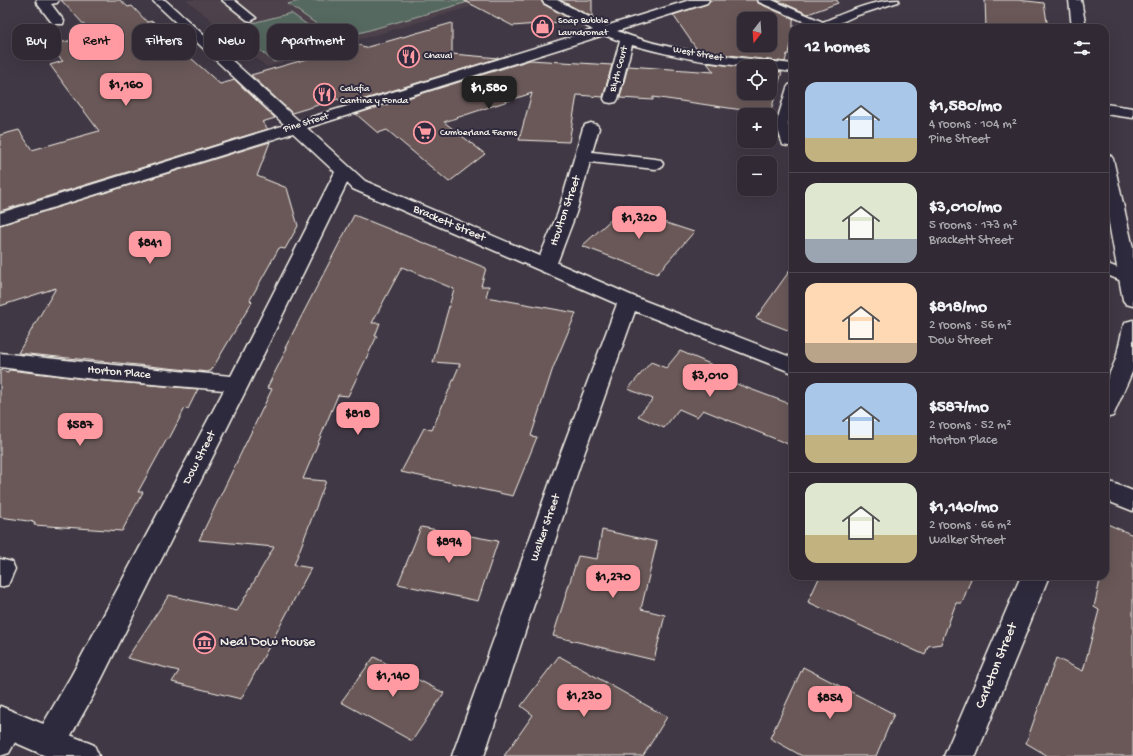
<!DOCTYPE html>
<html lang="en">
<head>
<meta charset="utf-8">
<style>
  :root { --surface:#312a34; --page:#39323c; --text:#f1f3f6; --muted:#a8a7ac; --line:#4c464f; --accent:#ff9aa2 }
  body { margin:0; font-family:"Gochi Hand",sans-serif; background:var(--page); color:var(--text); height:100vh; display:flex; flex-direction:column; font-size:15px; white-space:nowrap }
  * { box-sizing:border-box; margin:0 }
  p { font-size:13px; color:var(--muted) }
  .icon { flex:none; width:22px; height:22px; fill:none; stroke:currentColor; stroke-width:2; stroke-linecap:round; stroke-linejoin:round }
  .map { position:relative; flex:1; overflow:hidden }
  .panel { position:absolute; left:789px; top:24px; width:320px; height:556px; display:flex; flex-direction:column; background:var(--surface); border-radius:12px; box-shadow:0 4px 16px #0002,0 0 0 1px var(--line) }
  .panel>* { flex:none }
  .banner { position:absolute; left:12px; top:24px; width:380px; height:36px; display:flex; gap:8px }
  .needle { width:26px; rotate:197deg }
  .tools { position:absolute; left:737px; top:12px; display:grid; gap:8px }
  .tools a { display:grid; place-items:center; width:40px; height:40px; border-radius:8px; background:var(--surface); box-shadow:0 4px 16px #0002,0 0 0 1px var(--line); font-size:20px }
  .price { position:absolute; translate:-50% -34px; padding:0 9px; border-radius:8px; background:var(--accent); color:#111; font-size:13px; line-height:26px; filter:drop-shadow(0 1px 2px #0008) }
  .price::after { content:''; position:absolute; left:50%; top:24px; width:12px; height:9px; margin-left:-6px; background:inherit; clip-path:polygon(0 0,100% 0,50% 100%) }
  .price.active { background:#222; color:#fff }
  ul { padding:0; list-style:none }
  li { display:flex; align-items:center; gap:12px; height:100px; padding:0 16px }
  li+li { border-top:1px solid var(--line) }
  li span { display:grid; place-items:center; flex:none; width:112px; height:80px; border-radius:12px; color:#555 }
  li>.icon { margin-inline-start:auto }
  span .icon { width:48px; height:48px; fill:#fffc; stroke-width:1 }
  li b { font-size:17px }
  h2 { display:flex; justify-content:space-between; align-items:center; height:48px; padding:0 16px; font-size:17px }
  .chip { padding:0 14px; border-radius:12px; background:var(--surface); box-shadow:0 4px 16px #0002,0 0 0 1px var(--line); font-size:14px; line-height:36px }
  .chip.active { background:var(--accent); color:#111 }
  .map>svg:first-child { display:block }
  .built { fill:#4e424b }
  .green { fill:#576961; stroke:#a6ada4 }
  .building { fill:#6b5958; stroke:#f4f1e8; fill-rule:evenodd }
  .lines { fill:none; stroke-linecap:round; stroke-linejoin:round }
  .lane-casing { stroke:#f4f1e8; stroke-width:3 }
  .street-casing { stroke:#f4f1e8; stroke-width:3 }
  .primary-casing { stroke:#f4f1e8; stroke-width:3 }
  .lane { fill:#2f2a3d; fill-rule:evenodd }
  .street { fill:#2f2a3d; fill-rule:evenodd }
  .primary { fill:#2f2a3d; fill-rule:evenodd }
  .labels { text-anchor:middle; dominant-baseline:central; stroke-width:4; stroke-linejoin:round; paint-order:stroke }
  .far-poi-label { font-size:10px; fill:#f4f1e8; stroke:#2f2a3d; text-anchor:start }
  .far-street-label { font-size:10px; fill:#f4f1e8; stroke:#2f2a3d }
  .street-label { font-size:12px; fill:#f4f1e8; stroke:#2f2a3d }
  .near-poi-label { font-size:14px; fill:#f4f1e8; stroke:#2f2a3d; text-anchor:start }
  .near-street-label { font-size:14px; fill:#f4f1e8; stroke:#2f2a3d }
</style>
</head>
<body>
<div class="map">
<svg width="1133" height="756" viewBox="0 0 1133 756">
  <rect width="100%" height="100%" fill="#413845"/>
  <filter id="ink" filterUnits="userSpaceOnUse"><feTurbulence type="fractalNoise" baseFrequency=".025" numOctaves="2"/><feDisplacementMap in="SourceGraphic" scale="8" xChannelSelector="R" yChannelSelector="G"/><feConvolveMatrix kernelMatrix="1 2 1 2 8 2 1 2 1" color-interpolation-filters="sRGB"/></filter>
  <g filter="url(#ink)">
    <path class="built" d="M 187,0 L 493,0 L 267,67 Z"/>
    <path class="green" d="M 302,0 L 475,0 L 338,39 L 288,4 Z
      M 291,13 L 335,45 L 274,62 L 233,28 Z"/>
    <path class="building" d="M 61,0 L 120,0 L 128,7 L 132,6 L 147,22 L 153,21 L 163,33 L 220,84 L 235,80 L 275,118 L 262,122 L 268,129 L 0,211 L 0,135 L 19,130 L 32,150 L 99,131 L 50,65 L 63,61 L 46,46 L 86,37 L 81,31 L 88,29 Z
      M 463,0 L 541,0 L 543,4 L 574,21 L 513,26 Z
      M 560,0 L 592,0 L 592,17 Z
      M 710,0 L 757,0 L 758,3 L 794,19 L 793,20 L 793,33 L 789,54 L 787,54 L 785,62 L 698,51 L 673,15 L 707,4 ZM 744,19 L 770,19 L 770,45 L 744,45 Z
      M 776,0 L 837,0 L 838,3 L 808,14 Z
      M 985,0 L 1018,0 L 1044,3 L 1048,28 L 986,28 Z
      M 452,23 L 452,54 L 499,58 L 345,105 L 338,99 L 292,113 L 251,75 L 314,57 L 311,54 L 354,41 L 364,48 Z
      M 530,60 L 612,65 L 603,97 L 577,95 L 569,142 L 519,140 L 532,93 L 444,122 L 485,154 L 449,182 L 387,130 L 378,133 L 356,114 Z
      M 707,63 L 744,67 L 744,93 L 770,93 L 770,71 L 782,72 L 770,114 L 653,97 L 653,100 L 620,98 L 628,66 L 714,72 Z
      M 270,142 L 257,176 L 287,188 L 298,226 L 285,249 L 279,248 L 250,300 L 252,302 L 211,371 L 209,371 L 208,372 L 18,353 L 56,288 L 0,306 L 0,225 Z
      M 627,205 L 654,215 L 651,218 L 694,232 L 657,274 L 582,246 Z
      M 354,215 L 486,268 L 481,286 L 489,286 L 486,297 L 576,313 L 553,368 L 531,436 L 537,437 L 513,496 L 401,472 L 424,428 L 432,430 L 460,364 L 433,362 L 454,289 L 402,267 L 372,323 L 380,323 L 375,336 L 377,336 L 348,396 L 338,395 L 303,479 L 326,481 L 294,565 L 311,568 L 241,699 L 172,682 L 179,671 L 127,658 L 169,595 L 237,611 L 274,547 L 199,540 L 272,389 L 267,388 L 287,348 L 285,348 Z
      M 793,266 L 793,332 L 756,318 Z
      M 680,351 L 731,373 L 726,380 L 793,405 L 793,446 L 703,410 L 697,417 L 679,409 L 664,428 L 638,416 L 653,399 L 628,389 L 651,362 L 666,368 Z
      M 0,370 L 8,372 L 9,370 L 93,380 L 198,389 L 188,409 L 185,408 L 169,439 L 167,439 L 138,492 L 143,492 L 122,531 L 34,525 L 35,522 L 0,517 Z
      M 1105,523 L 1133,535 L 1133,756 L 1048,756 L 1026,743 L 1056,658 L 1083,671 L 1099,610 L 1094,607 L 1101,576 L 1105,576 Z
      M 421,527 L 498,541 L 478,601 L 398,584 Z
      M 602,530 L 657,542 L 641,609 L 665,615 L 654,660 L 553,636 L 578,556 L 597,559 Z
      M 820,576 L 972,576 L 962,603 L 956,603 L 941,644 L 928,646 L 925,655 L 808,602 Z
      M 559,656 L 667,717 L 643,756 L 504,756 L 533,715 L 521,706 Z
      M 374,657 L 444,693 L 412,741 L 341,702 Z
      M 803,667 L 894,714 L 876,756 L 802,756 L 770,738 Z"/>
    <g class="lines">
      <defs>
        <path id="lane" d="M 222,0 L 234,0 L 256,18 L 251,21 L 247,20 Z
          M 758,0 L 772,0 L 823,22 C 847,12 872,0 899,0 L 898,2 L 855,16 L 829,28 L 819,28 L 759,2 Z
          M 793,84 L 793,108 L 788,124 L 793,137 L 793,147 L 783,145 L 776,124 L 787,88 L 789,85 Z
          M 1105,263 L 1133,274 L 1133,283 L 1124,282 L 1105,274 Z
          M 0,559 L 12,562 L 15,569 L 8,585 L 0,587 Z
          M 11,714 L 20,717 L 24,726 L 9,753 L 0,756 L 0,721 L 2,717 Z"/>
        <path id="street" d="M 37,0 L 59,0 L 57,3 L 51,4 L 64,21 L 63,24 L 53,24 L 36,2 Z
          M 152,0 L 165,0 L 299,121 L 593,30 L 544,3 L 542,0 L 557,0 L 606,26 L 690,0 L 709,0 L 707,3 L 617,31 C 672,53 735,57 793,64 L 793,72 L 770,69 L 770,67 C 724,67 676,57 632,45 L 618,99 L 616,102 L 611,103 L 606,102 L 604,99 L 620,41 L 604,35 L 307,128 L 365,181 L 540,256 L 558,213 L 583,128 L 585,125 L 591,123 L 597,125 L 599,128 L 592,152 L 655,159 L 661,160 L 663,164 L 661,168 L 655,169 L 590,162 L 576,213 L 557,263 L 635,297 L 793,358 L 793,373 L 635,311 L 579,468 L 484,756 L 452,756 L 555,468 L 617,304 L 353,189 L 347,183 L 249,384 L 93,696 L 61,753 C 52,756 48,756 39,753 L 34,742 L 39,731 L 71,676 L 224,390 L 93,379 L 0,367 L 0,353 L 93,363 L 231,376 L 335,172 L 293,133 L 0,224 L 0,213 L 285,125 Z
          M 1069,0 L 1081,0 L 1086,28 L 1072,28 Z
          M 1105,104 L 1133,108 L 1133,118 L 1105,114 Z
          M 1105,154 L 1111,156 L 1113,159 L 1133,248 L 1133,306 L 1126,304 L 1123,300 L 1105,201 Z
          M 1133,320 L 1133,370 L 1113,416 L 1105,418 L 1105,384 L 1116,359 L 1123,327 L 1126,322 Z
          M 1105,480 L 1133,491 L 1133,511 L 1105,500 Z
          M 1021,576 L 1049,576 L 976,756 L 944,756 Z"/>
        <path id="primary" d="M 0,706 L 94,745 L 99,756 L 46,756 L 0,736 Z"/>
      </defs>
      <use href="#lane" class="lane-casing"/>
      <use href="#street" class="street-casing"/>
      <use href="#primary" class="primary-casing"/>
      <use href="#lane" class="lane"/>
      <use href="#street" class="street"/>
      <use href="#primary" class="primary"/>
    </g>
  </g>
  <defs>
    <symbol id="shop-ring" viewBox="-11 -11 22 22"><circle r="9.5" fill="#2f2a3d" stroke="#ff9aa2" stroke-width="1.5"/><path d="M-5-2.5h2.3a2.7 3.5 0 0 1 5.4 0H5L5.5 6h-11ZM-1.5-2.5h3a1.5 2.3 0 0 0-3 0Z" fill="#ff9aa2"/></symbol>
    <symbol id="restaurant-ring" viewBox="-11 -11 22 22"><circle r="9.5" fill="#2f2a3d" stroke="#ff9aa2" stroke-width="1.5"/><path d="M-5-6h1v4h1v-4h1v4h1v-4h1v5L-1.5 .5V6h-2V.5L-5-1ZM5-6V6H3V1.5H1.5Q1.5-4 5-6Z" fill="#ff9aa2"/></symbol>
    <symbol id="supermarket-ring" viewBox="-11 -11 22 22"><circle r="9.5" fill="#2f2a3d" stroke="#ff9aa2" stroke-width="1.5"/><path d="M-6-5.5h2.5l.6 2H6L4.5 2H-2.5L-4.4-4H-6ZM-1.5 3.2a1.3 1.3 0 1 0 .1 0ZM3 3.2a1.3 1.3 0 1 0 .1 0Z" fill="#ff9aa2"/></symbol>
    <symbol id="museum-ring" viewBox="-11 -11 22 22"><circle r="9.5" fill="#2f2a3d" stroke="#ff9aa2" stroke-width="1.5"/><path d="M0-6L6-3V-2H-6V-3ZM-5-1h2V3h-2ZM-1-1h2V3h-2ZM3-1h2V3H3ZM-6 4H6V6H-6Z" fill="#ff9aa2"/></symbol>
  </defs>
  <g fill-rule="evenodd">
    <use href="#shop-ring" x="530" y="14" width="25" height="25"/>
    <use href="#restaurant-ring" x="396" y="44" width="25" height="25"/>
    <use href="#restaurant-ring" x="312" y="82" width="25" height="25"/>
    <use href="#supermarket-ring" x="412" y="120" width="25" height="25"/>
    <use href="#museum-ring" x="192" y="630" width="25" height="25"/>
  </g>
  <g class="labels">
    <g class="far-poi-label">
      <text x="558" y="21">Soap Bubble<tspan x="558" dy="12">Laundromat</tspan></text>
      <text x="424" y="56">Chaval</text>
      <text x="340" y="89">Calafia<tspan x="340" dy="12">Cantina y Fonda</tspan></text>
      <text x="440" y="133">Cumberland Farms</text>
    </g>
    <g class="far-street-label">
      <text transform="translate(698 54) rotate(10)">West Street</text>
      <text transform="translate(619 69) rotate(-75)">Blyth Court</text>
      <text transform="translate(306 123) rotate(-17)">Pine Street</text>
    </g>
    <g class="street-label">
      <text transform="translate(566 211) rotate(-71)">Houlton Street</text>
      <text transform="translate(449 224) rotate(23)">Brackett Street</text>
      <text transform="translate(119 373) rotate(5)">Horton Place</text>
      <text transform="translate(200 458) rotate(-63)">Dow Street</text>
      <text transform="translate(546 528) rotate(-71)">Walker Street</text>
    </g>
    <g class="near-poi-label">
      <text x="220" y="642">Neal Dow House</text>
    </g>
    <g class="near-street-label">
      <text transform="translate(997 666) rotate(-68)">Carleton Street</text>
    </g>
  </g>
</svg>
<div class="tools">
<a><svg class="needle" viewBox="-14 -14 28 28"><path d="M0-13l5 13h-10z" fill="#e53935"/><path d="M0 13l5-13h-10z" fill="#a8a7ac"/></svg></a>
<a><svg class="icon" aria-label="locate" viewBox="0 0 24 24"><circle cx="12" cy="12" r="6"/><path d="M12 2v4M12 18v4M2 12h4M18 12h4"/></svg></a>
<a>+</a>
<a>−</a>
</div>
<b class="price" style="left:126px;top:107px">$1,160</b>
<b class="price active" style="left:489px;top:110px">$1,580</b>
<b class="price" style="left:639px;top:240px">$1,320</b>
<b class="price" style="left:150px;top:265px">$841</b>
<b class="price" style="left:710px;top:398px">$3,010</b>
<b class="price" style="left:358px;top:436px">$818</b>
<b class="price" style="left:80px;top:447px">$587</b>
<b class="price" style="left:449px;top:564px">$894</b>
<b class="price" style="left:613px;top:599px">$1,270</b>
<b class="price" style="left:393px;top:698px">$1,140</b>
<b class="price" style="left:584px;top:718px">$1,230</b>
<b class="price" style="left:830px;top:720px">$854</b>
<div class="banner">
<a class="chip">Buy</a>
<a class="chip active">Rent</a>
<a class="chip">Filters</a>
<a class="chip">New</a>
<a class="chip">Apartment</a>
</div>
<section class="panel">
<h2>12 homes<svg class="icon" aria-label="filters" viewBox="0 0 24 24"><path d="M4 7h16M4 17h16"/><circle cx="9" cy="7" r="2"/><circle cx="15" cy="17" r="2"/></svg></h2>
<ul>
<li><span style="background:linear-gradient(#a9c7e8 70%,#c2b280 0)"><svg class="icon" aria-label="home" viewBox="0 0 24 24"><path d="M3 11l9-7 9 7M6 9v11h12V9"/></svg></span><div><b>$1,580/mo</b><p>4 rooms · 104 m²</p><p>Pine Street</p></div></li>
<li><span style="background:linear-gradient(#dfe7d0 70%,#9aa5b1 0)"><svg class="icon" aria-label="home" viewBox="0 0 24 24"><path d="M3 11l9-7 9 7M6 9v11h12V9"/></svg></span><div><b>$3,010/mo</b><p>5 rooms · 173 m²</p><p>Brackett Street</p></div></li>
<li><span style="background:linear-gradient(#ffd9b3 75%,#b9a48a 0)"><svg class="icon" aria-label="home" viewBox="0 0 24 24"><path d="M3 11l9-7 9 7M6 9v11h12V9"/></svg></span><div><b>$818/mo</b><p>2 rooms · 56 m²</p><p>Dow Street</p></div></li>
<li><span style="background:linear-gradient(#a9c7e8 65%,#c2b280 0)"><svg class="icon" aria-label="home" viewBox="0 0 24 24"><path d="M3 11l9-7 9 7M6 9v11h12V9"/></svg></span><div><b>$587/mo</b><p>2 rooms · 52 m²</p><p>Horton Place</p></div></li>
<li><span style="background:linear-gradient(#dfe7d0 65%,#c2b280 0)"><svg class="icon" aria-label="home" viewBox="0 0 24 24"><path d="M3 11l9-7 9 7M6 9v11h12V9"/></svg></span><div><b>$1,140/mo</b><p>2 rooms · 66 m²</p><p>Walker Street</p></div></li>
</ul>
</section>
</div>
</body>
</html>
